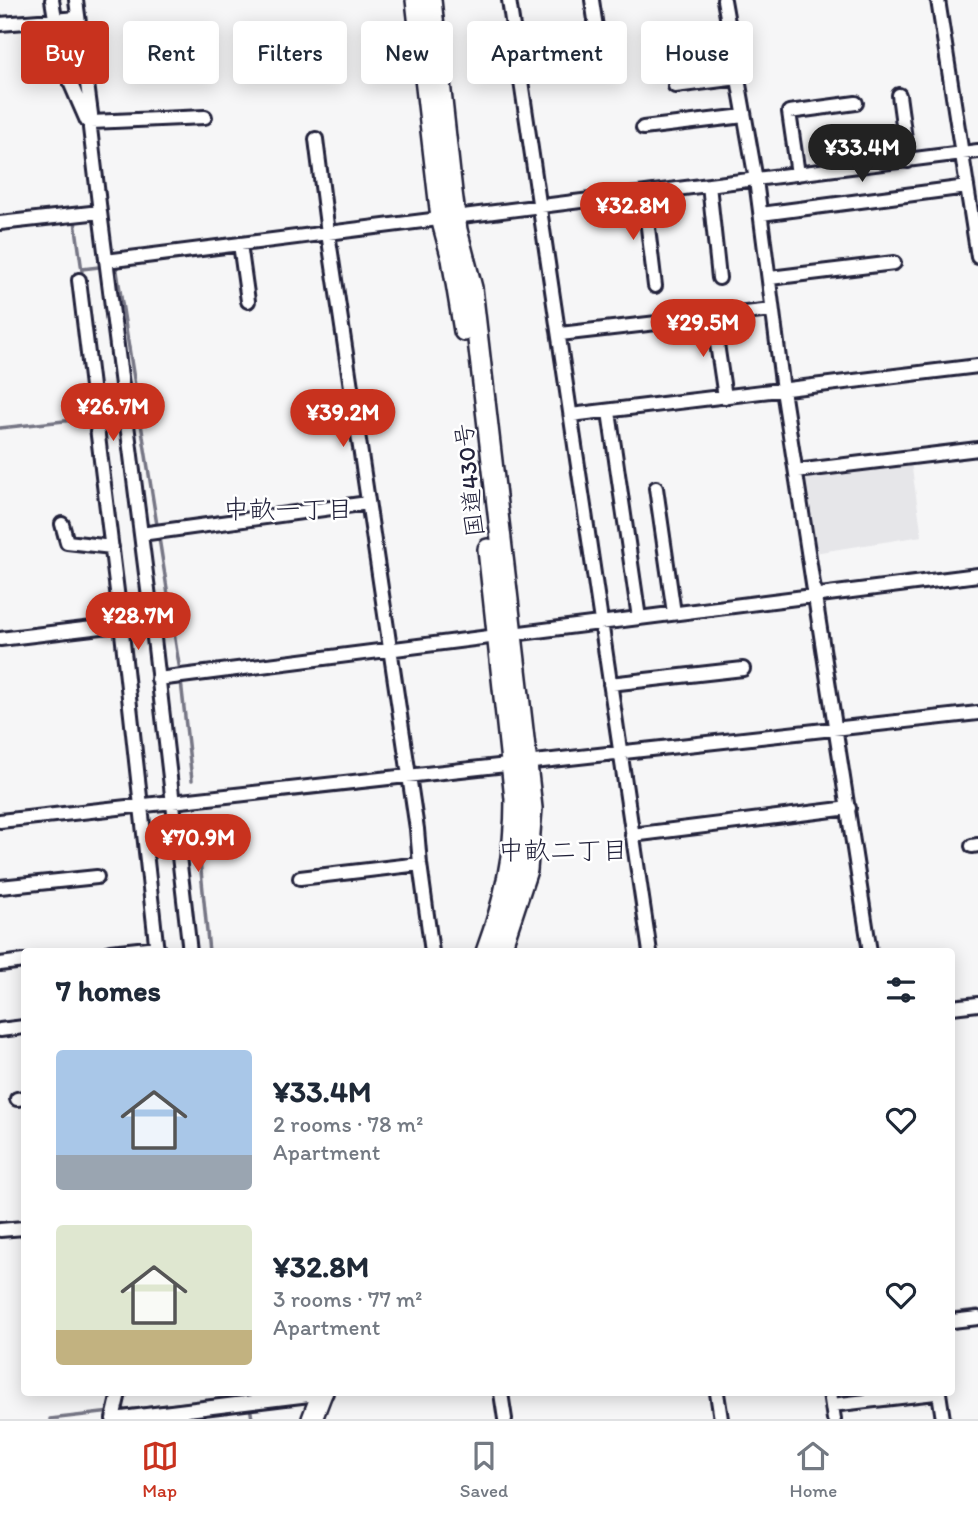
<!DOCTYPE html>
<html lang="en">
<head>
<meta charset="utf-8">
<style>
  :root { --surface:#fff; --page:#f2f2f3; --text:#1f2937; --muted:#747a83; --line:#e0e1e3; --accent:#c8321e }
  body { margin:0; font-family:Itim,"Klee One",sans-serif; background:var(--page); color:var(--text); height:100vh; display:flex; flex-direction:column; font-size:26px; white-space:nowrap }
  * { box-sizing:border-box; margin:0 }
  p { font-size:23px; color:var(--muted) }
  .icon { flex:none; width:38px; height:38px; fill:none; stroke:currentColor; stroke-width:2; stroke-linecap:round; stroke-linejoin:round }
  .map { position:relative; flex:1; overflow:hidden }
  .panel { position:absolute; left:21px; top:948px; width:934px; height:448px; display:flex; flex-direction:column; background:var(--surface); border-radius:7px; box-shadow:0 4px 18px #0003 }
  .panel>* { flex:none }
  .top-card { position:absolute; left:21px; top:21px; width:936px; height:63px; display:flex; gap:14px }
  .price { position:absolute; translate:-50% -60px; padding:0 16px; border-radius:24px; background:var(--accent); color:#fff; font-size:23px; line-height:46px; filter:drop-shadow(0 2px 4px #0008) }
  .price::after { content:''; position:absolute; left:50%; top:42px; width:21px; height:16px; margin-left:-10px; background:inherit; clip-path:polygon(0 0,100% 0,50% 100%) }
  .price.active { background:#222; color:#fff }
  ul { padding:0; list-style:none }
  li { display:flex; align-items:center; gap:21px; height:175px; padding:0 35px }
  li span { display:grid; place-items:center; flex:none; width:196px; height:140px; border-radius:7px; color:#555 }
  li>.icon { margin-inline-start:auto }
  span .icon { width:84px; height:84px; fill:#fffc; stroke-width:1 }
  li b { font-size:30px }
  h2 { display:flex; justify-content:space-between; align-items:center; height:84px; padding:0 35px; font-size:30px }
  .chip { padding:0 24px; border-radius:7px; background:var(--surface); box-shadow:0 4px 18px #0003; font-size:24px; line-height:63px }
  .chip.active { background:var(--accent); color:#fff }
  .menu { display:flex; justify-content:space-around; align-items:center; height:98px; border-top:2px solid var(--line); background:var(--surface); font-size:19px; color:var(--muted) }
  .menu a { display:grid; justify-items:center; gap:4px }
  .menu .active { color:var(--accent) }
  .map>svg:first-child { display:block }
  .built { fill:#e6e6e9 }
  .lines { fill:none; stroke-linecap:round; stroke-linejoin:round }
  .stream { stroke:#767685; stroke-width:3.5 }
  .minor-casing { stroke:#22223b; stroke-width:18 }
  .highway-casing { stroke:#22223b; stroke-width:24 }
  .minor { stroke:#fff; stroke-width:12 }
  .highway { stroke:#fff; stroke-width:19 }
  .labels { text-anchor:middle; dominant-baseline:central; stroke-width:5; stroke-linejoin:round; paint-order:stroke }
  .street-label { font-size:24px; fill:#22223b; stroke:#fff }
  .neighbourhood-label { font-size:26px; fill:#22223b; stroke:#fff }
</style>
</head>
<body>
<div class="map">
<svg width="978" height="1419" viewBox="0 0 978 1419">
  <rect width="100%" height="100%" fill="#f6f6f7"/>
  <filter id="ink" filterUnits="userSpaceOnUse"><feTurbulence type="fractalNoise" baseFrequency=".0143" numOctaves="2"/><feDisplacementMap in="SourceGraphic" scale="14" xChannelSelector="R" yChannelSelector="G"/><feConvolveMatrix kernelMatrix="1 2 1 2 8 2 1 2 1" color-interpolation-filters="sRGB"/></filter>
  <g filter="url(#ink)">
    <path class="built" d="M 911,462 L 922,536 L 814,553 L 803,476 Z"/>
    <g class="lines">
      <path class="stream" d="M 72,221 L 75,221 L 82,271
        M 396,231 L 425,227
        M 116,265 L 180,671
        M 82,269 L 99,267
        M 0,428 L 92,418
        M 825,601 L 978,582
        M 650,623 L 811,603
        M 181,681 L 192,780
        M 196,820 L 209,952
        M 153,856 L 163,952
        M 952,1313 L 978,1310
        M 250,1406 L 252,1419
        M 118,1411 L 275,1393
        M 50,1419 L 111,1412"/>
      <defs>
        <path id="minor" d="M 52,0 L 63,66 L 87,121
          M 76,0 L 91,114 L 90,128 L 100,212 L 152,621 L 190,952
          M 509,0 L 650,952
          M 592,0 L 597,34
          M 724,0 L 756,180 L 783,390 L 870,952
          M 938,0 L 978,257
          M 0,24 L 78,18
          M 675,86 L 738,78
          M 899,95 L 908,161
          M 91,122 L 205,117
          M 643,128 L 744,116
          M 316,139 L 328,233 L 417,829 L 420,864 L 432,952
          M 798,174 L 789,112 L 856,103
          M 709,185 L 719,278
          M 644,194 L 655,286
          M 761,214 L 967,187
          M 0,223 L 100,212
          M 240,244 L 248,301
          M 106,261 L 978,151
          M 770,278 L 894,263
          M 79,280 L 121,624 L 157,952
          M 713,317 L 725,397
          M 560,334 L 772,310
          M 609,412 L 639,618
          M 571,415 L 978,366
          M 796,471 L 978,449
          M 656,488 L 674,613
          M 62,524 L 67,542 L 112,547
          M 141,534 L 368,503
          M 0,639 L 152,621
          M 158,679 L 978,575
          M 610,684 L 743,669
          M 0,821 L 978,713
          M 632,835 L 849,808
          M 972,846 L 978,845
          M 300,878 L 420,864
          M 0,887 L 97,877
          M 110,952 L 157,947
          M 0,964 L 24,961
          M 952,1007 L 978,1004
          M 0,1030 L 24,1027
          M 17,1099 L 24,1098
          M 0,1230 L 24,1228
          M 952,1321 L 978,1318
          M 501,1393 L 505,1419
          M 717,1393 L 721,1419
          M 830,1393 L 834,1419
          M 939,1393 L 943,1419
          M 832,1405 L 935,1393
          M 113,1419 L 119,1393
          M 114,1419 L 326,1393"/>
        <path id="highway" d="M 416,0 L 441,218 L 452,259 L 464,331
          M 431,0 L 452,192 L 457,230 L 472,288 L 532,808 L 527,870 L 500,952
          M 486,952 C 505,900 515,855 515,799 L 488,549
          M 312,1419 L 322,1393"/>
      </defs>
      <use href="#minor" class="minor-casing"/>
      <use href="#highway" class="highway-casing"/>
      <use href="#minor" class="minor"/>
      <use href="#highway" class="highway"/>
    </g>
  </g>
  <g class="labels">
    <g class="street-label">
      <text transform="translate(469 480) rotate(-96)">国道430号</text>
    </g>
    <g class="neighbourhood-label">
      <text x="288" y="509">中畝一丁目</text>
      <text x="563" y="850">中畝二丁目</text>
    </g>
  </g>
</svg>
<b class="price active" style="left:862px;top:184px">¥33.4M</b>
<b class="price" style="left:633px;top:242px">¥32.8M</b>
<b class="price" style="left:703px;top:359px">¥29.5M</b>
<b class="price" style="left:113px;top:443px">¥26.7M</b>
<b class="price" style="left:343px;top:449px">¥39.2M</b>
<b class="price" style="left:138px;top:652px">¥28.7M</b>
<b class="price" style="left:198px;top:874px">¥70.9M</b>
<div class="top-card">
<a class="chip active">Buy</a>
<a class="chip">Rent</a>
<a class="chip">Filters</a>
<a class="chip">New</a>
<a class="chip">Apartment</a>
<a class="chip">House</a>
</div>
<section class="panel">
<h2>7 homes<svg class="icon" aria-label="filters" viewBox="0 0 24 24"><path d="M4 7h16M4 17h16"/><circle cx="9" cy="7" r="2"/><circle cx="15" cy="17" r="2"/></svg></h2>
<ul>
<li><span style="background:linear-gradient(#a9c7e8 75%,#9aa5b1 0)"><svg class="icon" aria-label="home" viewBox="0 0 24 24"><path d="M3 11l9-7 9 7M6 9v11h12V9"/></svg></span><div><b>¥33.4M</b><p>2 rooms · 78 m²</p><p>Apartment</p></div><svg class="icon" aria-label="heart" viewBox="0 0 24 24"><path d="M12 20l-8-8c-3-5 5-10 8-4 3-6 11-1 8 4z"/></svg></li>
<li><span style="background:linear-gradient(#dfe7d0 75%,#c2b280 0)"><svg class="icon" aria-label="home" viewBox="0 0 24 24"><path d="M3 11l9-7 9 7M6 9v11h12V9"/></svg></span><div><b>¥32.8M</b><p>3 rooms · 77 m²</p><p>Apartment</p></div><svg class="icon" aria-label="heart" viewBox="0 0 24 24"><path d="M12 20l-8-8c-3-5 5-10 8-4 3-6 11-1 8 4z"/></svg></li>
</ul>
</section>
</div>
<nav class="menu">
<a class="active"><svg class="icon" aria-label="map" viewBox="0 0 24 24"><path d="M3 6l6-2 6 2 6-2v14l-6 2-6-2-6 2zM9 4v14M15 6v14"/></svg>Map</a>
<a><svg class="icon" aria-label="saved" viewBox="0 0 24 24"><path d="M7 4h10v16l-5-4-5 4z"/></svg>Saved</a>
<a><svg class="icon" aria-label="home" viewBox="0 0 24 24"><path d="M3 11l9-7 9 7M6 9v11h12V9"/></svg>Home</a>
</nav>
</body>
</html>
